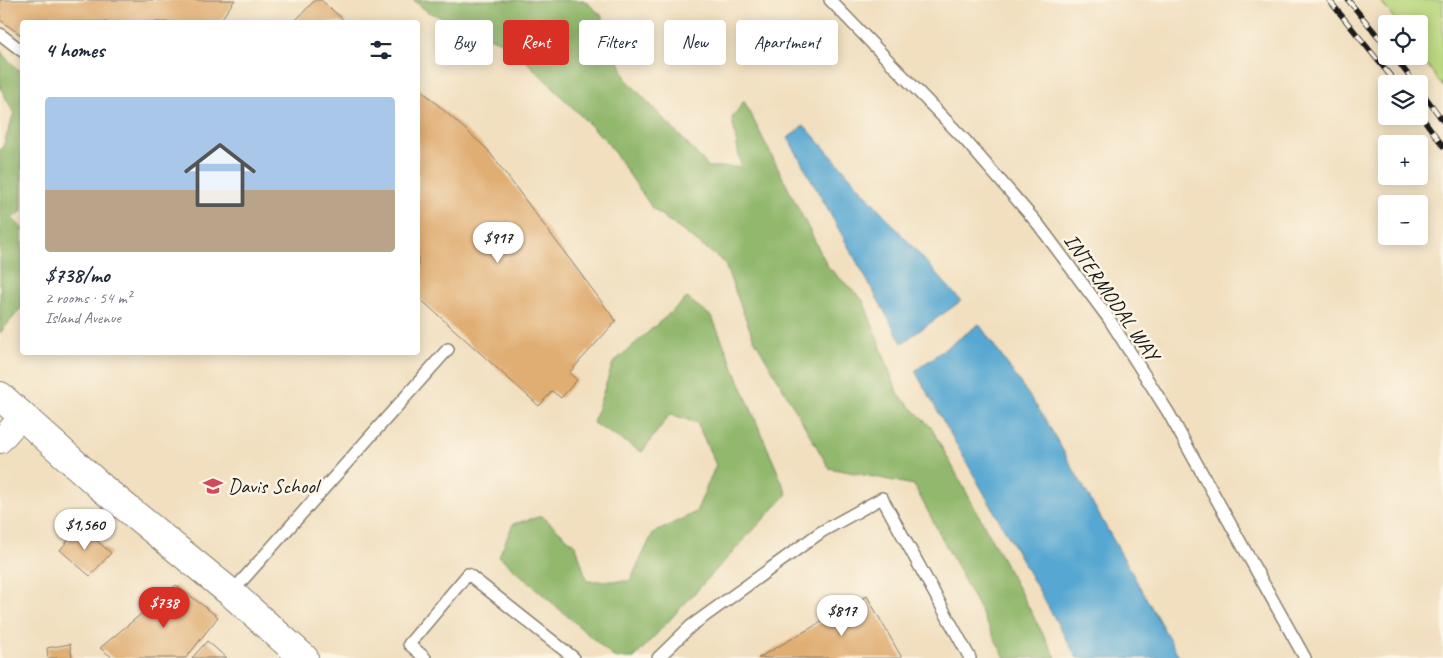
<!DOCTYPE html>
<html lang="en">
<head>
<meta charset="utf-8">
<style>
  :root { --surface:#fff; --page:#f6f6f7; --text:#1f2937; --muted:#747a83; --line:#e0e1e3; --accent:#d93025 }
  body { margin:0; font-family:Caveat,sans-serif; background:var(--page); color:var(--text); height:100vh; display:flex; flex-direction:column; font-size:19px; white-space:nowrap }
  * { box-sizing:border-box; margin:0 }
  p { font-size:16px; color:var(--muted) }
  .icon { flex:none; width:28px; height:28px; fill:none; stroke:currentColor; stroke-width:2; stroke-linecap:round; stroke-linejoin:round }
  .map { position:relative; flex:1; overflow:hidden }
  .sheet { position:absolute; left:20px; top:20px; width:400px; height:335px; display:flex; flex-direction:column; background:var(--surface); border-radius:5px; box-shadow:0 2px 12px #0003 }
  .sheet>* { flex:none }
  .top-card { position:absolute; left:435px; top:20px; width:475px; height:45px; display:flex; gap:10px }
  .buttons { position:absolute; left:1378px; top:15px; display:grid; gap:10px }
  .buttons a { display:grid; place-items:center; width:50px; height:50px; border-radius:5px; background:var(--surface); box-shadow:0 2px 12px #0003; font-size:25px }
  .price { position:absolute; translate:-50% -42px; padding:0 11px; border-radius:18px; background:#fff; color:#222; font-size:16px; line-height:32px; filter:drop-shadow(0 1px 2px #0008) }
  .price::after { content:''; position:absolute; left:50%; top:30px; width:15px; height:11px; margin-left:-8px; background:inherit; clip-path:polygon(0 0,100% 0,50% 100%) }
  .price.current { background:var(--accent); color:#fff }
  ul { padding:0; list-style:none }
  li { display:grid; align-content:center; gap:10px; height:265px; padding:0 25px }
  li+li { border-top:1px solid var(--line) }
  li span { display:grid; place-items:center; height:155px; border-radius:5px; color:#555 }
  li>.icon { margin-inline-start:auto }
  span .icon { width:90px; height:90px; fill:#fffc; stroke-width:1 }
  li b { font-size:21px }
  h2 { display:flex; justify-content:space-between; align-items:center; height:60px; padding:0 25px; font-size:21px }
  .pill { padding:0 18px; border-radius:5px; background:var(--surface); box-shadow:0 2px 12px #0003; font-size:18px; line-height:45px }
  .pill.current { background:var(--accent); color:#fff }
  .map>svg:first-child { display:block }
  .green { fill:#b9d77e; stroke:#6a7a4d }
  .forest { fill:#92b86d; stroke:#576a44 }
  .water { fill:#57a7d1; stroke:#3a6276 }
  .building { fill:#e0ad72 }
  .lines { fill:none; stroke-linecap:round; stroke-linejoin:round }
  .lane-casing { stroke:#867e6e; stroke-width:14 }
  .street-casing { stroke:#867e6e; stroke-width:26 }
  .primary-casing { stroke:#867e6e; stroke-width:30 }
  .lane { stroke:#fff; stroke-width:11 }
  .street { stroke:#fff; stroke-width:24 }
  .primary { stroke:#fff; stroke-width:28 }
  .rail-casing { stroke:#1c1c1c; stroke-width:5.5 }
  .rail { stroke:#fcf5e5; stroke-width:4; stroke-dasharray:11; stroke-linecap:butt }
  .labels { text-anchor:middle; dominant-baseline:central; stroke-width:5; stroke-linejoin:round; paint-order:stroke }
  .street-label { font-size:21px; fill:#1c1c1c; stroke:#fcf5e5 }
  .poi-label { font-size:21px; fill:#1c1c1c; stroke:#fcf5e5; text-anchor:start }
</style>
</head>
<body>
<div class="map">
<svg width="1443" height="658" viewBox="0 0 1443 658">
  <rect width="100%" height="100%" fill="#fcf5e5"/>
  <filter id="ink" filterUnits="userSpaceOnUse"><feTurbulence type="fractalNoise" baseFrequency=".02" numOctaves="2"/><feDisplacementMap in="SourceGraphic" scale="10" xChannelSelector="R" yChannelSelector="G"/><feConvolveMatrix kernelMatrix="1 2 1 2 8 2 1 2 1" color-interpolation-filters="sRGB"/></filter>
  <filter id="wash" filterUnits="userSpaceOnUse"><feTurbulence type="fractalNoise" baseFrequency=".0096" numOctaves="4" result="noise"/><feDisplacementMap in="SourceGraphic" scale="20" xChannelSelector="R" yChannelSelector="G"/><feGaussianBlur stdDeviation="1.12" result="paint"/><feColorMatrix in="noise" values="0 0 0 0 0 0 0 0 0 0 0 0 0 0 0 0 0 1.4 0 .05"/><feComposite in="paint" operator="in"/></filter>
  <g filter="url(#wash)">
    <rect width="100%" height="100%" fill="#f1dfbf"/>
    <path class="green" d="M 1380,0 L 1443,0 L 1443,87 L 1419,53 L 1419,24 L 1398,24 Z"/>
    <path class="forest" d="M 413,0 L 584,0 L 601,15 L 626,79 L 709,167 L 741,167 L 732,118 L 744,101 L 828,267 L 863,300 L 898,394 L 931,427 L 1056,658 L 1005,658 L 914,485 L 829,468 L 752,335 L 724,262 L 653,209 L 607,142 L 511,46 L 428,12 Z
      M 0,50 L 5,57 L 22,73 L 22,211 L 12,218 L 22,228 L 22,307 L 0,333 L 0,149 L 3,147 L 14,113 L 0,87 Z
      M 687,298 L 712,317 L 787,494 L 634,658 L 615,658 L 499,556 L 513,524 L 542,516 L 576,546 L 587,581 L 630,581 L 653,533 L 696,512 L 716,465 L 697,423 L 670,414 L 642,452 L 593,423 L 613,363 Z"/>
    <path class="water" d="M 804,125 L 961,301 L 902,343 L 788,138 Z
      M 979,324 L 1044,417 L 1180,658 L 1077,658 L 915,371 Z"/>
    <g id="blocks">
      <path class="building" d="M 0,0 L 235,0 L 219,22 L 22,22 L 22,36 L 0,20 Z
        M 315,0 L 321,0 L 346,22 L 294,22 Z
        M 418,87 L 487,149 L 616,321 L 569,373 L 577,380 L 561,398 L 552,391 L 539,406 L 418,297 Z
        M 80,526 L 111,553 L 90,576 L 60,550 Z
        M 176,585 L 218,617 L 186,658 L 113,658 L 100,648 Z
        M 867,596 L 902,658 L 758,658 Z
        M 207,641 L 227,658 L 192,658 Z
        M 70,644 L 72,658 L 48,658 L 47,648 Z"/>
    </g>
  </g>
  <g filter="url(#ink)">
    <use href="#blocks" fill-opacity="0" stroke="#867e6e" stroke-width="1"/>
    <g class="lines">
      <defs>
        <path id="lane" d="M 830,0 L 965,140 L 1038,224 L 1109,319 L 1168,412 L 1305,658
          M 0,34 L 22,51
          M 231,593 L 448,349
          M 425,658 L 409,644 L 468,574 L 574,658
          M 658,658 L 691,626 L 821,532 L 882,498 L 970,658"/>
        <path id="street" d="M 0,441 L 22,416"/>
        <path id="primary" d="M 0,396 L 102,488 L 231,593 L 304,658"/>
      </defs>
      <use href="#lane" class="lane-casing"/>
      <use href="#street" class="street-casing"/>
      <use href="#primary" class="primary-casing"/>
      <use href="#lane" class="lane"/>
      <use href="#street" class="street"/>
      <use href="#primary" class="primary"/>
      <defs>
        <path id="rail" d="M 1329,0 L 1397,84
          M 1348,0 L 1386,46
          M 1394,56 L 1415,84
          M 1419,88 L 1443,121
          M 1419,113 L 1443,146"/>
      </defs>
      <use href="#rail" class="rail-casing"/>
      <use href="#rail" class="rail"/>
    </g>
  </g>
  <defs>
    <symbol id="school-bare" viewBox="-9 -9 18 18"><path d="M0-5L7-2L0 1L-7-2ZM-4 1L0 2.5L4 1V4Q0 6-4 4Z" fill="#d1495b" stroke="#fcf5e5" stroke-width="2.5" paint-order="stroke"/></symbol>
  </defs>
  <g fill-rule="evenodd">
    <use href="#school-bare" x="199" y="472" width="28" height="28"/>
  </g>
  <g class="labels">
    <g class="street-label">
      <text transform="translate(1112 297) rotate(55)">INTERMODAL WAY</text>
    </g>
    <g class="poi-label">
      <text x="228" y="486">Davis School</text>
    </g>
  </g>
</svg>
<div class="buttons">
<a><svg class="icon" aria-label="locate" viewBox="0 0 24 24"><circle cx="12" cy="12" r="6"/><path d="M12 2v4M12 18v4M2 12h4M18 12h4"/></svg></a>
<a><svg class="icon" aria-label="layers" viewBox="0 0 24 24"><path d="M12 4l9 5-9 5-9-5zM3 14l9 5 9-5"/></svg></a>
<a>+</a>
<a>−</a>
</div>
<b class="price" style="left:498px;top:264px">$917</b>
<b class="price" style="left:85px;top:551px">$1,560</b>
<b class="price current" style="left:164px;top:629px">$738</b>
<b class="price" style="left:842px;top:637px">$817</b>
<div class="top-card">
<a class="pill">Buy</a>
<a class="pill current">Rent</a>
<a class="pill">Filters</a>
<a class="pill">New</a>
<a class="pill">Apartment</a>
</div>
<section class="sheet">
<h2>4 homes<svg class="icon" aria-label="filters" viewBox="0 0 24 24"><path d="M4 7h16M4 17h16"/><circle cx="9" cy="7" r="2"/><circle cx="15" cy="17" r="2"/></svg></h2>
<ul>
<li><span style="background:linear-gradient(#a9c7e8 60%,#b9a48a 0)"><svg class="icon" aria-label="home" viewBox="0 0 24 24"><path d="M3 11l9-7 9 7M6 9v11h12V9"/></svg></span><div><b>$738/mo</b><p>2 rooms · 54 m²</p><p>Island Avenue</p></div></li>
</ul>
</section>
</div>
</body>
</html>
